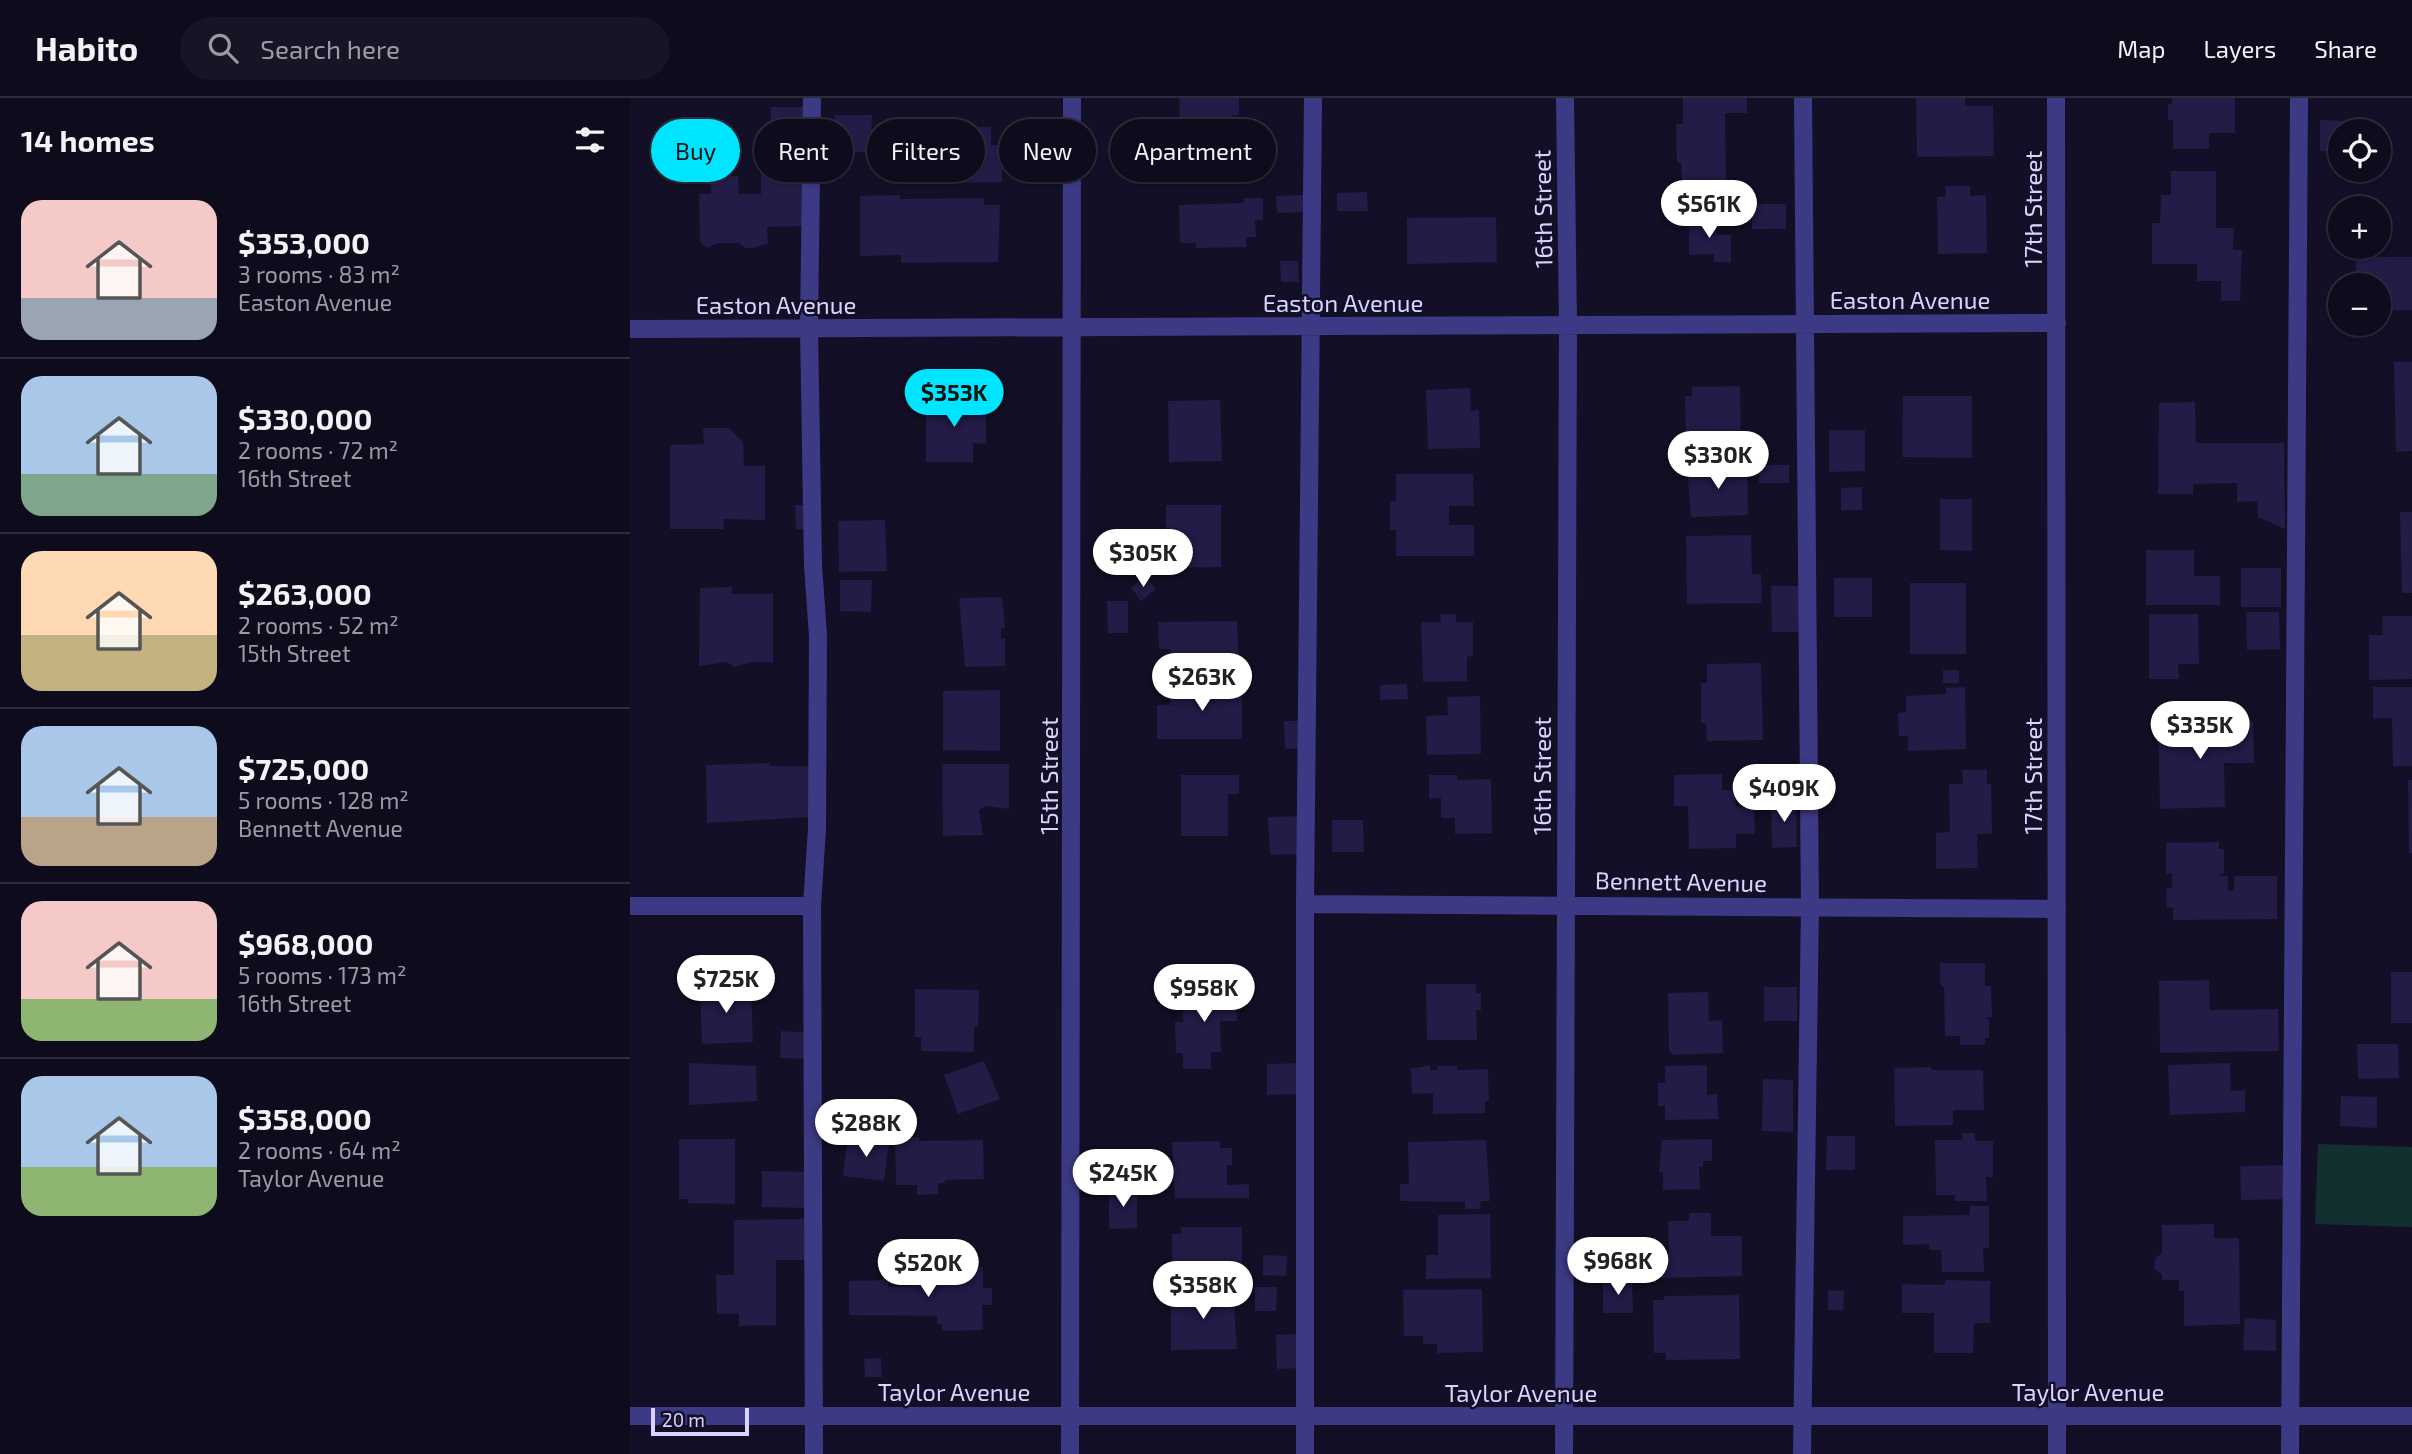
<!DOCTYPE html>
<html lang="en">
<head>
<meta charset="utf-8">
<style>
  :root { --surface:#0e0b1c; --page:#171425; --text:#f1f3f6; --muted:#9b9ba3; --line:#2e2b3b; --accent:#00e5ff }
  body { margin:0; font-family:"Exo 2",sans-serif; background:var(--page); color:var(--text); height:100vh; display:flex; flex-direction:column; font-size:26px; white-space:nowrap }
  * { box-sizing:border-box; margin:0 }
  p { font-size:23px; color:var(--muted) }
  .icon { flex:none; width:38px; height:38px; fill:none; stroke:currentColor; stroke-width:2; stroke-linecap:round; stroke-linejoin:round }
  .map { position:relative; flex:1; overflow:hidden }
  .details { display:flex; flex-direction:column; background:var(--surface); width:630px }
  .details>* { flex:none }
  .banner { position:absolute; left:21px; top:21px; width:665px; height:63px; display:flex; gap:14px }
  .buttons { position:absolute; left:1698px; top:21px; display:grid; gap:14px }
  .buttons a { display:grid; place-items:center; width:63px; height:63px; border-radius:50%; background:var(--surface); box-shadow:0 2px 5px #0004,0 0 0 2px var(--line); font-size:35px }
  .scale { position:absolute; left:21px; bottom:18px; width:98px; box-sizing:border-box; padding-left:7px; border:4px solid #d9d4ff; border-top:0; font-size:19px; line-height:24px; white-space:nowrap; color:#d9d4ff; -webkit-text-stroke:5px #130f26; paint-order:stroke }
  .price { position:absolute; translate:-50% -60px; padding:0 16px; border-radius:24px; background:#fff; color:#222; font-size:23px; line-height:46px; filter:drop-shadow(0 2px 4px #0008) }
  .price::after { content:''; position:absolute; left:50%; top:42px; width:21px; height:16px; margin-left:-10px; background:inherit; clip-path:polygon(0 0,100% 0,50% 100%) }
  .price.on { background:var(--accent); color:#111 }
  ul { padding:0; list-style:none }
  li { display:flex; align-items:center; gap:21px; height:175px; padding:0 21px }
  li+li { border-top:2px solid var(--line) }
  li span { display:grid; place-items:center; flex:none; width:196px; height:140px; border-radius:21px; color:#555 }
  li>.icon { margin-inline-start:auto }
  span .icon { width:84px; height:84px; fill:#fffc; stroke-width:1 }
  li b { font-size:30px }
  h2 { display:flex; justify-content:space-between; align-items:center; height:84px; padding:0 21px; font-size:30px }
  .chip { padding:0 24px; border-radius:32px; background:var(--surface); box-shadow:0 2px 5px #0004,0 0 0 2px var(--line); font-size:24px; line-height:63px }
  .chip.on { background:var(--accent); color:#111 }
  header { display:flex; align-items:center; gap:42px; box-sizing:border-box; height:98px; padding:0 35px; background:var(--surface); border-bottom:2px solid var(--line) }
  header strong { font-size:33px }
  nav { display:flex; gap:38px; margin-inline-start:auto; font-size:24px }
  .search { width:490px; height:63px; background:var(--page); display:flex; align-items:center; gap:18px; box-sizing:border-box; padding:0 24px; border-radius:38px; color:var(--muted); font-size:26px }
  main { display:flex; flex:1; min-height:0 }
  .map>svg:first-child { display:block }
  .green { fill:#12302f }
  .building { fill:#241b47 }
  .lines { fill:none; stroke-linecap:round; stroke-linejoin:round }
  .minor { stroke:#3d3a85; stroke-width:18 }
  .labels { text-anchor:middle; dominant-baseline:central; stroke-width:5; stroke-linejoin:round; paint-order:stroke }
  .street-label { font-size:24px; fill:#d9d4ff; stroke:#130f26 }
</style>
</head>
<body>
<header>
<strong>Habito</strong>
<div class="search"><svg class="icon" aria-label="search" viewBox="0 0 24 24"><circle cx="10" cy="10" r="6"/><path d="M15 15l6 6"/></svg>Search here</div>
<nav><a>Map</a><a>Layers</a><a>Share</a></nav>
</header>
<main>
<section class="details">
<h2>14 homes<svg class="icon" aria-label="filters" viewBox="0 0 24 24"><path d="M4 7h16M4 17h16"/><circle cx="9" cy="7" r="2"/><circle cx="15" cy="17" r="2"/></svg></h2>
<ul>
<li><span style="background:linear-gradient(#f6c9c9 70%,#9aa5b1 0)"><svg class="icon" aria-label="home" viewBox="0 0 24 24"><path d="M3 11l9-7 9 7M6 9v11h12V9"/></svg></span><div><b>$353,000</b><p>3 rooms · 83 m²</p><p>Easton Avenue</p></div></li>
<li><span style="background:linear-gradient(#a9c7e8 70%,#7fa58c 0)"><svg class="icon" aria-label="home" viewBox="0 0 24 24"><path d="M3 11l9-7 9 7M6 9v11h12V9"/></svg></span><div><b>$330,000</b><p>2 rooms · 72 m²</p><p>16th Street</p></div></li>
<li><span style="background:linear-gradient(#ffd9b3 60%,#c2b280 0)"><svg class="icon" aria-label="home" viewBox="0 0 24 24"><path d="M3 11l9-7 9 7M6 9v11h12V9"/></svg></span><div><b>$263,000</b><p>2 rooms · 52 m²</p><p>15th Street</p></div></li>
<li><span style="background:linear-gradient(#a9c7e8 65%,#b9a48a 0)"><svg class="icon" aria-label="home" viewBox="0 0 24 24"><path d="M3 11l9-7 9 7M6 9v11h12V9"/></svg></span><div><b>$725,000</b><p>5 rooms · 128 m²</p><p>Bennett Avenue</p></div></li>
<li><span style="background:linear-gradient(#f6c9c9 70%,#8fb573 0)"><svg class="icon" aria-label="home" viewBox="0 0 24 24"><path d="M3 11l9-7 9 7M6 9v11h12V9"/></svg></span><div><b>$968,000</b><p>5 rooms · 173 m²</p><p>16th Street</p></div></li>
<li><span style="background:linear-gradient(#a9c7e8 65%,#8fb573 0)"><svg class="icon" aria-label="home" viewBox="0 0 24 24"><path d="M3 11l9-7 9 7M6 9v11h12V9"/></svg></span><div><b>$358,000</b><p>2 rooms · 64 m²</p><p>Taylor Avenue</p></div></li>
</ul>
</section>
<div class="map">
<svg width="1782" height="1356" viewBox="0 0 1782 1356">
  <rect width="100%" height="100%" fill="#130f26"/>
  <path class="green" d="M 1688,1046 L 1782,1049 L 1782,1129 L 1685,1126 Z"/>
  <path class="building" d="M 549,0 L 609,0 L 609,17 L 602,18 L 602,43 L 574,44 L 573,30 L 550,30 Z
    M 1053,0 L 1117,0 L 1117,15 L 1095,15 L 1096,84 L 1052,84 L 1051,64 L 1047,65 L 1046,26 L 1053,26 Z
    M 1286,0 L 1335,0 L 1335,8 L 1363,8 L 1364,58 L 1287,59 Z
    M 1542,0 L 1605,0 L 1605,35 L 1579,35 L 1579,51 L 1543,51 L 1543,22 L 1538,22 L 1538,6 L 1542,6 Z
    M 141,9 L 178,9 L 178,48 L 140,48 Z
    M 205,17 L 242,17 L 241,54 L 205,54 Z
    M 1690,22 L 1725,23 L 1725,33 L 1710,33 L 1710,53 L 1690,53 Z
    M 309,29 L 361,29 L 361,47 L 372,47 L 372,84 L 308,85 L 308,77 L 302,75 L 298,67 L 299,59 L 310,48 Z
    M 173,63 L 174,128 L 137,129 L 138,145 L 124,150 L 115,150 L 109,145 L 88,145 L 77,150 L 70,144 L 69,96 L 81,96 L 80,79 L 108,78 L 109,96 L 131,96 L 131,64 Z
    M 1541,73 L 1586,73 L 1586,130 L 1604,130 L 1603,152 L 1612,152 L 1610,203 L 1591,203 L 1591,183 L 1567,183 L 1567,166 L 1522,166 L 1522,125 L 1530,125 L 1531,97 L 1541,97 Z
    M 1315,88 L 1340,88 L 1340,98 L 1356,97 L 1357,155 L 1308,156 L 1307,99 L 1316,98 Z
    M 737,94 L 738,113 L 707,113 L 707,95 Z
    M 270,97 L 270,101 L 354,100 L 354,107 L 370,107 L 368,164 L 271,165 L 271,157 L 230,158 L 230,98 Z
    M 676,97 L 677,114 L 647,115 L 646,98 Z
    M 614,100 L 633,100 L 633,122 L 625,122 L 626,139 L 616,139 L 616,149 L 566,150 L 566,145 L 550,145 L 549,107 L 614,105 Z
    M 1122,106 L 1156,106 L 1156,131 L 1122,131 Z
    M 866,119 L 867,164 L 777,166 L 777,120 Z
    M 1086,119 L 1086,137 L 1101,137 L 1101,164 L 1084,164 L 1084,156 L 1059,157 L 1059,120 Z
    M 1726,159 L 1782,159 L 1782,212 L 1752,212 L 1752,207 L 1748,207 L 1748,187 L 1726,187 Z
    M 650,163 L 668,163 L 669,184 L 651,184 Z
    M 1764,264 L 1782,264 L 1782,353 L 1766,354 Z
    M 1110,288 L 1111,354 L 1056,355 L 1055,298 L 1062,298 L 1062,289 Z
    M 840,290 L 841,313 L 849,312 L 850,350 L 798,351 L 796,292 Z
    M 1273,298 L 1342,298 L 1342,360 L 1272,359 Z
    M 296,302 L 356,302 L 356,346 L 343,345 L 343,364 L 296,364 Z
    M 590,302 L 592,363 L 539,364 L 538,303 Z
    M 1565,304 L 1566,345 L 1654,345 L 1655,431 L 1628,419 L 1627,403 L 1607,404 L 1607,385 L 1563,386 L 1563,396 L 1528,396 L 1529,305 Z
    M 73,330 L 99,330 L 113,344 L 114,368 L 135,368 L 135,422 L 93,421 L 94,431 L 40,431 L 40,347 L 74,346 Z
    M 1199,332 L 1235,332 L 1235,373 L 1199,374 Z
    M 1128,367 L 1159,367 L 1159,385 L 1129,385 Z
    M 1117,368 L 1118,417 L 1061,419 L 1057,370 Z
    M 766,376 L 843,376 L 844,408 L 819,408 L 819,427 L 844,427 L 844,458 L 766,458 L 766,432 L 760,432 L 760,403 L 766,403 Z
    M 1232,389 L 1232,412 L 1211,412 L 1211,390 Z
    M 1310,401 L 1342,401 L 1342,453 L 1310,452 Z
    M 165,407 L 179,407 L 180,431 L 166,431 Z
    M 536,407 L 591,407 L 591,469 L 536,470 Z
    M 1770,414 L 1782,414 L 1782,495 L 1772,495 Z
    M 255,422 L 257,473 L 209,474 L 208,423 Z
    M 1121,437 L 1122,476 L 1131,476 L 1132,505 L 1057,506 L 1056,438 Z
    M 1516,452 L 1564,452 L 1564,478 L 1590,478 L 1590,507 L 1516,507 Z
    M 1611,470 L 1651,470 L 1651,509 L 1611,509 Z
    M 515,478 L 526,491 L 511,503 L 501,490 Z
    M 1204,480 L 1242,480 L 1242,519 L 1204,519 Z
    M 210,482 L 242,482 L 241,514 L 210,513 Z
    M 1280,485 L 1336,485 L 1336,556 L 1280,556 Z
    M 1141,488 L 1173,488 L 1174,534 L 1142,534 Z
    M 102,489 L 102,496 L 143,496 L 143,564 L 122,564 L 104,569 L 97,564 L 69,568 L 70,490 Z
    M 372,499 L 375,530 L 371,530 L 371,541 L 375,540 L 375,568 L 335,569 L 329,500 Z
    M 477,503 L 498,503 L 498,535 L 478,535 Z
    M 1616,514 L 1649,514 L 1650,551 L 1617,552 Z
    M 810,516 L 826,516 L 826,524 L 843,524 L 843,558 L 837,559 L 837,583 L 793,584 L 791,524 L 811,524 Z
    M 1519,516 L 1568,516 L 1569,566 L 1548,566 L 1549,581 L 1519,581 Z
    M 1752,518 L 1782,518 L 1782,581 L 1739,582 L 1739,537 L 1753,537 Z
    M 607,523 L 609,575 L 540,577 L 540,551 L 529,551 L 528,524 Z
    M 1131,565 L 1133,642 L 1077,643 L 1076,625 L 1071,625 L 1071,585 L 1077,585 L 1077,566 Z
    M 1313,572 L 1329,572 L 1329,585 L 1313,585 Z
    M 777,586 L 778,601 L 750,602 L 750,587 Z
    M 540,587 L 612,588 L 612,641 L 527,641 L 527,607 L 540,607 Z
    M 1335,589 L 1336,651 L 1278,653 L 1278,638 L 1269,638 L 1268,615 L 1276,614 L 1276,598 L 1316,596 L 1316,590 Z
    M 1743,589 L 1782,589 L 1782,668 L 1763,668 L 1762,620 L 1743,620 Z
    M 370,592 L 370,653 L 313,652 L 313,593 Z
    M 850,598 L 851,656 L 797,657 L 796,618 L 818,617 L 817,599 Z
    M 654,623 L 675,623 L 675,650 L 655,651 Z
    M 1623,623 L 1624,665 L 1594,665 L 1595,709 L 1530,711 L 1528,625 Z
    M 140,665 L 140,668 L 180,668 L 181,719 L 77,725 L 76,667 Z
    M 312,666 L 379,666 L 379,711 L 355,708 L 349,712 L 353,737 L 313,738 Z
    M 1332,672 L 1357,672 L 1357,686 L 1361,686 L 1362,736 L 1347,736 L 1348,770 L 1306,771 L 1306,735 L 1320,734 L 1319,686 L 1333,686 Z
    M 1092,676 L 1092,692 L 1105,692 L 1106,709 L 1124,709 L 1125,736 L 1106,736 L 1106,750 L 1059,751 L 1058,708 L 1044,708 L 1044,677 Z
    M 551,677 L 609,677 L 609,696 L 598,696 L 598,738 L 551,738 Z
    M 799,677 L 827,677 L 827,682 L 861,681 L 862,735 L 825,736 L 825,720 L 811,720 L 811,700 L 799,700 Z
    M 1778,682 L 1782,682 L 1782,755 L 1779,755 Z
    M 1166,703 L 1167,749 L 1142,750 L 1141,704 Z
    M 674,718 L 675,756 L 640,757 L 638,719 Z
    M 702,722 L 733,722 L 734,754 L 702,754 Z
    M 1589,744 L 1589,751 L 1594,751 L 1594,775 L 1589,778 L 1598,778 L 1598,793 L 1604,793 L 1604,778 L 1647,778 L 1647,821 L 1543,822 L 1543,809 L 1537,810 L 1536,790 L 1542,790 L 1542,775 L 1536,776 L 1536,745 Z
    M 1310,865 L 1355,865 L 1355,888 L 1361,888 L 1362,919 L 1355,919 L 1359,922 L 1359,940 L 1355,940 L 1355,947 L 1330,947 L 1330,938 L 1315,938 L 1314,890 L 1310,886 Z
    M 1761,874 L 1782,874 L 1782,925 L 1761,925 Z
    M 1579,882 L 1580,912 L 1648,911 L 1649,953 L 1530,955 L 1529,883 Z
    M 796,886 L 846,886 L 846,895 L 851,895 L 851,912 L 846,912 L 847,942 L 797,942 Z
    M 121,889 L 123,944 L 72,946 L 70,890 Z
    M 606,889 L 607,923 L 590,923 L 591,954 L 581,954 L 581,971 L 553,971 L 553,955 L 546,955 L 545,924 L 553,924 L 553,890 Z
    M 1134,889 L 1167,889 L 1167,923 L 1134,923 Z
    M 285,891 L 349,892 L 348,929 L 344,929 L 344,954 L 291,953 L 291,939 L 285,939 Z
    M 1078,894 L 1079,923 L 1092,922 L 1093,955 L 1043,957 L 1039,953 L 1038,895 Z
    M 151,933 L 179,935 L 178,961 L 150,960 Z
    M 1727,946 L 1768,946 L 1769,980 L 1728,981 Z
    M 354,963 L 370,1001 L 328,1016 L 314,977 Z
    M 59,965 L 126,968 L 127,1003 L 59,1007 Z
    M 672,965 L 673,996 L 637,997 L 637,966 Z
    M 1600,965 L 1601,993 L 1615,992 L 1615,1014 L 1540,1017 L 1538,967 Z
    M 800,967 L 800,972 L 808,972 L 807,968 L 827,968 L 827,972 L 858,971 L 859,1003 L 855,1003 L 855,1015 L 803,1016 L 803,995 L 782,996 L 781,971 Z
    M 1077,967 L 1077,997 L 1087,996 L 1088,1021 L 1035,1022 L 1035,1008 L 1028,1008 L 1028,985 L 1035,985 L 1035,968 Z
    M 1301,969 L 1301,972 L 1353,972 L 1354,1012 L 1323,1012 L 1323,1027 L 1265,1028 L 1264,970 Z
    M 1133,981 L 1163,982 L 1163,1034 L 1132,1033 Z
    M 1711,998 L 1747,999 L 1747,1030 L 1710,1028 Z
    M 1332,1035 L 1345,1035 L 1345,1043 L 1363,1043 L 1363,1079 L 1356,1079 L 1357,1103 L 1325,1103 L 1325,1097 L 1306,1097 L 1305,1042 L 1332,1042 Z
    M 1197,1038 L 1225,1038 L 1225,1072 L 1196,1072 Z
    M 218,1039 L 259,1044 L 254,1083 L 213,1078 Z
    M 289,1039 L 289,1043 L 353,1042 L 354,1081 L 315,1082 L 315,1085 L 308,1085 L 308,1096 L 287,1097 L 287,1087 L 266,1087 L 265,1040 Z
    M 49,1041 L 105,1041 L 105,1106 L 58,1105 L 58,1101 L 49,1101 Z
    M 1082,1041 L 1082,1063 L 1073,1063 L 1073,1069 L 1069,1069 L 1070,1091 L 1033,1092 L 1033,1074 L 1029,1074 L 1032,1042 Z
    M 856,1042 L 860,1103 L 850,1103 L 851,1111 L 835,1111 L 835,1104 L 770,1103 L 770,1086 L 779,1086 L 778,1044 Z
    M 590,1043 L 590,1050 L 602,1050 L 602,1067 L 597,1067 L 597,1087 L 619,1086 L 619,1100 L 545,1100 L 542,1044 Z
    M 1659,1067 L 1659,1101 L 1611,1102 L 1610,1068 Z
    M 132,1073 L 176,1074 L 175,1110 L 132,1109 Z
    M 479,1092 L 507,1092 L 507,1130 L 479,1131 Z
    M 1340,1108 L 1359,1108 L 1359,1150 L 1353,1150 L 1354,1174 L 1312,1174 L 1311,1152 L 1299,1152 L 1299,1146 L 1273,1147 L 1273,1118 L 1340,1117 Z
    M 1059,1115 L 1081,1115 L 1081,1138 L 1112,1138 L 1112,1178 L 1030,1180 L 1030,1156 L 1039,1155 L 1038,1123 L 1059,1123 Z
    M 860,1116 L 861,1180 L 796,1181 L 796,1157 L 808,1157 L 808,1117 Z
    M 177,1121 L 177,1162 L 146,1162 L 146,1227 L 109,1228 L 109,1216 L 87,1216 L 86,1177 L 104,1177 L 104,1122 Z
    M 1584,1126 L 1584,1140 L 1609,1140 L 1610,1226 L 1554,1228 L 1554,1193 L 1549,1193 L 1549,1182 L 1532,1182 L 1532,1176 L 1524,1171 L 1525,1160 L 1532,1155 L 1532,1127 Z
    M 551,1129 L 612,1129 L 612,1177 L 542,1180 L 542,1136 L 551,1136 Z
    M 633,1157 L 657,1158 L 656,1178 L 633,1177 Z
    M 305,1169 L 353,1169 L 353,1190 L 362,1190 L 362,1207 L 352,1207 L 353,1232 L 312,1233 L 312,1226 L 307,1227 L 307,1218 L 219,1217 L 219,1183 L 258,1182 L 258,1189 L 286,1188 L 285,1184 L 305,1184 Z
    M 1315,1182 L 1360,1183 L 1360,1225 L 1344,1225 L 1343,1255 L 1304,1255 L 1304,1215 L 1272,1215 L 1272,1186 L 1315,1187 Z
    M 973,1183 L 1002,1183 L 1003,1215 L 973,1215 Z
    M 625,1189 L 647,1189 L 646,1213 L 625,1213 Z
    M 852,1191 L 853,1254 L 807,1255 L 807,1246 L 793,1246 L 793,1238 L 774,1238 L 773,1192 Z
    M 1198,1192 L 1214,1193 L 1213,1212 L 1198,1212 Z
    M 603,1194 L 607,1251 L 541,1252 L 541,1195 Z
    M 1109,1197 L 1110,1261 L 1036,1262 L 1036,1255 L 1024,1255 L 1023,1202 L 1034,1202 L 1034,1198 Z
    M 1615,1220 L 1646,1222 L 1646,1253 L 1613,1252 Z
    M 672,1236 L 673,1270 L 647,1271 L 646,1237 Z
    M 251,1260 L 252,1279 L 235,1279 L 234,1261 Z"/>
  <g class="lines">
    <path class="minor" d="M 182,0 L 179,230 L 183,467 L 188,538 L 187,730 L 182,808 L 184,1356
      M 1426,0 L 1427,1356
      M 0,231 L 1427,225
      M 675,806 L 1427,811
      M 0,808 L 182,808
      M 0,1318 L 1782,1318
      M 440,1356 L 442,0
      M 675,1356 L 675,806 L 683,0
      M 934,1356 L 938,227 L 935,0
      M 1172,1356 L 1180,809 L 1173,0
      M 1660,1356 L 1669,0"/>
  </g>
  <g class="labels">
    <g class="street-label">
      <text transform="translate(912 111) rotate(-91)">16th Street</text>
      <text transform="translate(1402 111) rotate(-90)">17th Street</text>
      <text x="1280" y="201">Easton Avenue</text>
      <text x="713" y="204">Easton Avenue</text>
      <text x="146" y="206">Easton Avenue</text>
      <text transform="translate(418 678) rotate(-90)">15th Street</text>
      <text transform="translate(911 678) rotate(-90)">16th Street</text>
      <text transform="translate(1402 678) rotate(-90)">17th Street</text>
      <text transform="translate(1051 783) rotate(1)">Bennett Avenue</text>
      <text x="324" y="1293">Taylor Avenue</text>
      <text x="1458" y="1293">Taylor Avenue</text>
      <text x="891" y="1294">Taylor Avenue</text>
    </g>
  </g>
</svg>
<div class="buttons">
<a><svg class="icon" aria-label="locate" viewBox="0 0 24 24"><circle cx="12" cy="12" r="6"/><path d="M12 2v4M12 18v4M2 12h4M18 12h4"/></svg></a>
<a>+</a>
<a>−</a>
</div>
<div class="scale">20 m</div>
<b class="price" style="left:1079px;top:142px">$561K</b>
<b class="price on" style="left:324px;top:331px">$353K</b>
<b class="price" style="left:1088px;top:393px">$330K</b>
<b class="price" style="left:513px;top:491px">$305K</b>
<b class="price" style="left:572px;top:615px">$263K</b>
<b class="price" style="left:1570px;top:663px">$335K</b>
<b class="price" style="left:1154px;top:726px">$409K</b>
<b class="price" style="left:96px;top:917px">$725K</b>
<b class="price" style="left:574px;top:926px">$958K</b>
<b class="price" style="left:236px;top:1061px">$288K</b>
<b class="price" style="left:493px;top:1111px">$245K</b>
<b class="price" style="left:988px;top:1199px">$968K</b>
<b class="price" style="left:298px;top:1201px">$520K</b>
<b class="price" style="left:573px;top:1223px">$358K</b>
<div class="banner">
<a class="chip on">Buy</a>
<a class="chip">Rent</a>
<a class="chip">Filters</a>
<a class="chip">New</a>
<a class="chip">Apartment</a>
</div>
</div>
</main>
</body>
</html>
